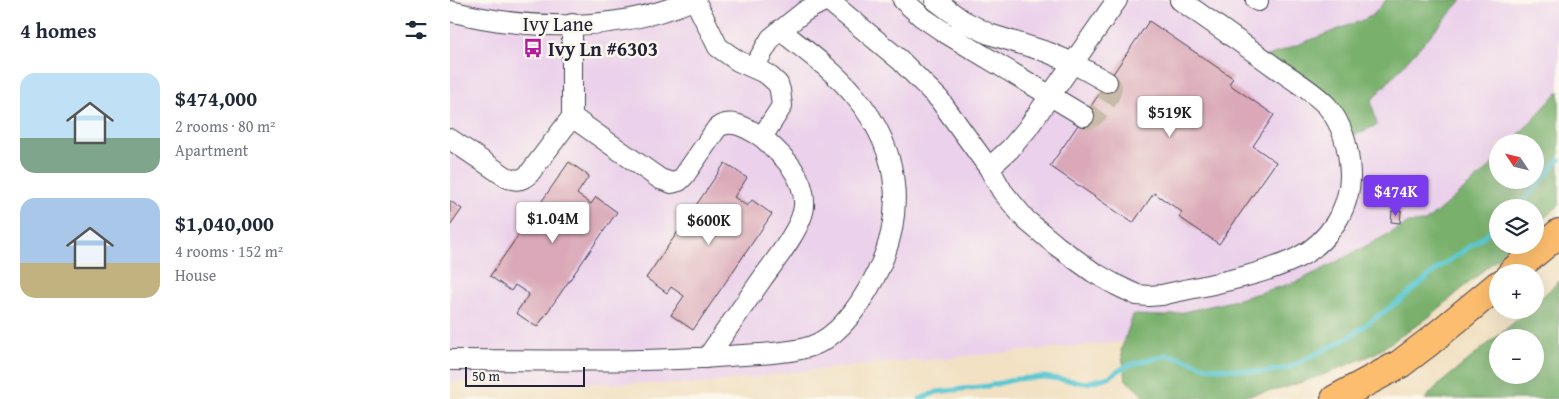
<!DOCTYPE html>
<html lang="en">
<head>
<meta charset="utf-8">
<style>
  :root { --surface:#fff; --page:#f2f2f3; --text:#1f2937; --muted:#747a83; --accent:#7c3aed }
  body { margin:0; font-family:"Gentium Book Plus",serif; background:var(--page); color:var(--text); height:100vh; display:flex; flex-direction:column; font-size:19px; white-space:nowrap }
  * { box-sizing:border-box; margin:0 }
  p { font-size:16px; color:var(--muted) }
  .icon { flex:none; width:28px; height:28px; fill:none; stroke:currentColor; stroke-width:2; stroke-linecap:round; stroke-linejoin:round }
  .map { position:relative; flex:1; overflow:hidden }
  .sheet { display:flex; flex-direction:column; background:var(--surface); width:450px }
  .sheet>* { flex:none }
  .needle { width:32px; rotate:305deg }
  .tools { position:absolute; left:1039px; top:134px; display:grid; gap:10px }
  .tools a { display:grid; place-items:center; width:55px; height:55px; border-radius:50%; background:var(--surface); box-shadow:0 5px 20px #0002; font-size:25px }
  .scale { position:absolute; left:15px; bottom:12px; width:120px; box-sizing:border-box; padding-left:5px; border:2px solid #22223b; border-top:0; font-size:14px; line-height:18px; white-space:nowrap; color:#22223b; -webkit-text-stroke:4px #fbf7ec; paint-order:stroke }
  .price { position:absolute; translate:-50% -42px; padding:0 11px; border-radius:5px; background:#fff; color:#222; font-size:16px; line-height:32px; filter:drop-shadow(0 1px 2px #0008) }
  .price::after { content:''; position:absolute; left:50%; top:30px; width:15px; height:11px; margin-left:-8px; background:inherit; clip-path:polygon(0 0,100% 0,50% 100%) }
  .price.current { background:var(--accent); color:#fff }
  ul { padding:0; list-style:none }
  li { display:flex; align-items:center; gap:15px; height:125px; padding:0 20px }
  li span { display:grid; place-items:center; flex:none; width:140px; height:100px; border-radius:15px; color:#555 }
  li>.icon { margin-inline-start:auto }
  span .icon { width:60px; height:60px; fill:#fffc; stroke-width:1 }
  li b { font-size:21px }
  h2 { display:flex; justify-content:space-between; align-items:center; height:60px; padding:0 20px; font-size:21px }
  main { display:flex; flex:1; min-height:0 }
  .map>svg:first-child { display:block }
  .built { fill:#ebd1eb }
  .forest { fill:#78b06c; stroke:#4d6954; fill-rule:evenodd }
  .lines { fill:none; stroke-linecap:round; stroke-linejoin:round }
  .stream { stroke:#5ac7d2; stroke-width:5 }
  .building { fill:#daa8b8 }
  .minor-tunnel { stroke:#c8bba8; stroke-width:20; stroke-dasharray:20 10; stroke-linecap:butt }
  .minor-casing { stroke:#413f4f; stroke-width:22 }
  .highway-casing { stroke:#413f4f; stroke-width:30 }
  .minor { stroke:#fff; stroke-width:20 }
  .highway { stroke:#fcbd6e; stroke-width:28 }
  .labels { text-anchor:middle; dominant-baseline:central; stroke-width:5; stroke-linejoin:round; paint-order:stroke }
  .street-label { font-size:20px; fill:#22223b; stroke:#fbf7ec }
  .poi-label { font-size:20px; font-weight:bold; fill:#22223b; stroke:#fbf7ec; text-anchor:start }
</style>
</head>
<body>
<main>
<section class="sheet">
<h2>4 homes<svg class="icon" aria-label="filters" viewBox="0 0 24 24"><path d="M4 7h16M4 17h16"/><circle cx="9" cy="7" r="2"/><circle cx="15" cy="17" r="2"/></svg></h2>
<ul>
<li><span style="background:linear-gradient(#bfe0f5 65%,#7fa58c 0)"><svg class="icon" aria-label="home" viewBox="0 0 24 24"><path d="M3 11l9-7 9 7M6 9v11h12V9"/></svg></span><div><b>$474,000</b><p>2 rooms · 80 m²</p><p>Apartment</p></div></li>
<li><span style="background:linear-gradient(#a9c7e8 65%,#c2b280 0)"><svg class="icon" aria-label="home" viewBox="0 0 24 24"><path d="M3 11l9-7 9 7M6 9v11h12V9"/></svg></span><div><b>$1,040,000</b><p>4 rooms · 152 m²</p><p>House</p></div></li>
</ul>
</section>
<div class="map">
<svg width="1109" height="399" viewBox="0 0 1109 399">
  <rect width="100%" height="100%" fill="#fbf7ec"/>
  <filter id="ink" filterUnits="userSpaceOnUse"><feTurbulence type="fractalNoise" baseFrequency=".02" numOctaves="2"/><feDisplacementMap in="SourceGraphic" scale="10" xChannelSelector="R" yChannelSelector="G"/><feConvolveMatrix kernelMatrix="1 2 1 2 8 2 1 2 1" color-interpolation-filters="sRGB"/></filter>
  <filter id="wash" filterUnits="userSpaceOnUse"><feTurbulence type="fractalNoise" baseFrequency=".0096" numOctaves="4" result="noise"/><feDisplacementMap in="SourceGraphic" scale="20" xChannelSelector="R" yChannelSelector="G"/><feGaussianBlur stdDeviation="1.12" result="paint"/><feColorMatrix in="noise" values="0 0 0 0 0 0 0 0 0 0 0 0 0 0 0 0 0 1.4 0 .05"/><feComposite in="paint" operator="in"/></filter>
  <g filter="url(#wash)">
    <rect width="100%" height="100%" fill="#f2e1c3"/>
    <path class="built" d="M 0,0 L 1109,0 L 1109,91 L 1062,142 L 1048,142 L 1047,159 L 1037,170 L 975,222 L 959,223 L 873,269 L 846,282 L 782,301 L 716,316 L 683,315 L 674,342 L 362,370 L 249,384 L 0,382 Z"/>
    <path class="forest" d="M 936,0 L 1012,0 L 921,101 L 927,125 L 895,139 L 888,121 L 813,58 L 915,19 L 923,15 Z
      M 1109,91 L 1109,205 L 1085,226 L 1085,208 L 1048,208 L 1048,245 L 1063,245 L 979,317 L 924,354 L 870,376 L 831,389 L 789,397 L 697,399 L 676,380 L 671,350 L 683,315 L 716,316 L 782,301 L 846,282 L 873,269 L 959,223 L 975,222 L 1037,170 L 1047,159 L 1048,180 L 1085,180 L 1085,142 L 1062,142 Z
      M 1109,281 L 1109,399 L 975,399 L 987,386 L 1079,310 L 1085,310 L 1085,304 ZM 1048,338 L 1085,338 L 1085,375 L 1048,375 Z"/>
    <g class="lines">
      <path class="stream" d="M 1067,208 L 1109,160
        M 470,399 L 487,392 L 538,386 L 567,379 L 594,377 L 637,383 L 659,377 L 676,366 L 717,355 L 732,358 L 756,367 L 813,372 L 838,368 L 898,338 L 954,297 L 990,267 L 1030,239 L 1048,225"/>
    </g>
    <g id="blocks">
      <path class="building" d="M 699,21 L 783,78 L 779,84 L 824,115 L 803,146 L 826,162 L 769,244 L 729,217 L 732,212 L 704,193 L 683,223 L 600,166 Z
        M 119,162 L 139,176 L 127,194 L 141,204 L 146,197 L 167,212 L 87,327 L 66,313 L 79,294 L 65,285 L 61,291 L 40,276 Z
        M 275,163 L 297,178 L 284,197 L 297,206 L 302,200 L 322,214 L 243,330 L 221,315 L 234,296 L 221,287 L 217,293 L 196,278 Z
        M 0,201 L 12,209 L 0,226 Z
        M 942,211 L 951,211 L 950,223 L 941,222 Z"/>
    </g>
  </g>
  <g filter="url(#ink)">
    <use href="#blocks" fill-opacity="0" stroke="#413f4f" stroke-width="1"/>
    <g class="lines">
      <path class="minor-tunnel" d="M 634,116 L 639,119 C 648,117 663,94 662,86 L 657,82"/>
      <defs>
        <path id="minor" d="M 378,0 L 450,60 L 489,99 L 539,168 L 552,191 L 576,220 L 607,246 L 643,272 L 666,285 L 687,295 L 699,296 L 712,295 C 755,285 808,277 847,258 C 878,243 901,208 900,173 C 899,149 893,125 877,106 C 865,93 844,80 829,70 C 796,46 763,23 730,0
          M 453,0 L 472,17 L 494,32 L 634,116
          M 485,0 L 512,20 L 539,34 L 597,52 L 623,63 L 657,82
          M 806,0 L 808,1
          M 0,11 C 78,31 168,32 243,0
          M 304,67 L 321,38 L 355,11 L 376,0
          M 122,117 L 210,179 L 222,183 L 229,181 L 234,176 L 267,128 C 281,117 298,129 312,137 L 332,106 L 330,90 L 328,84 L 317,74 L 288,61 L 268,47 L 245,0
          M 0,139 L 56,177 C 66,181 71,181 79,174 L 122,117 L 122,24
          M 539,168 L 560,149 L 577,129 L 667,0
          M 257,358 C 276,331 294,305 312,279 C 324,262 353,226 354,206 C 356,176 332,155 312,137
          M 0,360 C 93,360 187,363 280,356 C 303,354 328,354 351,349 C 381,344 403,315 417,291 C 457,225 455,155 404,95 C 383,70 355,50 330,30"/>
        <path id="highway" d="M 1062,272 L 1109,233
          M 885,399 L 950,364 L 979,342 L 1048,285"/>
      </defs>
      <use href="#minor" class="minor-casing"/>
      <use href="#highway" class="highway-casing"/>
      <use href="#minor" class="minor"/>
      <use href="#highway" class="highway"/>
    </g>
  </g>
  <defs>
    <symbol id="bus-bare" viewBox="-9 -9 18 18"><path d="M-5-6H5V4H4V6H2V4H-2V6H-4V4H-5ZM-3.5-4V0h7V-4ZM-3.5 1.2v1.5H-2V1.2ZM2 1.2v1.5H3.5V1.2Z" fill="#b5179e" stroke="#fbf7ec" stroke-width="2.5" paint-order="stroke"/></symbol>
  </defs>
  <g fill-rule="evenodd">
    <use href="#bus-bare" x="69" y="34" width="28" height="28"/>
  </g>
  <g class="labels">
    <g class="street-label">
      <text x="108" y="23">Ivy Lane</text>
    </g>
    <g class="poi-label">
      <text x="98" y="48">Ivy Ln #6303</text>
    </g>
  </g>
</svg>
<div class="tools">
<a><svg class="needle" viewBox="-14 -14 28 28"><path d="M0-13l5 13h-10z" fill="#e53935"/><path d="M0 13l5-13h-10z" fill="#747a83"/></svg></a>
<a><svg class="icon" aria-label="layers" viewBox="0 0 24 24"><path d="M12 4l9 5-9 5-9-5zM3 14l9 5 9-5"/></svg></a>
<a>+</a>
<a>−</a>
</div>
<div class="scale">50 m</div>
<b class="price" style="left:720px;top:138px">$519K</b>
<b class="price current" style="left:946px;top:217px">$474K</b>
<b class="price" style="left:103px;top:244px">$1.04M</b>
<b class="price" style="left:259px;top:246px">$600K</b>
</div>
</main>
</body>
</html>
